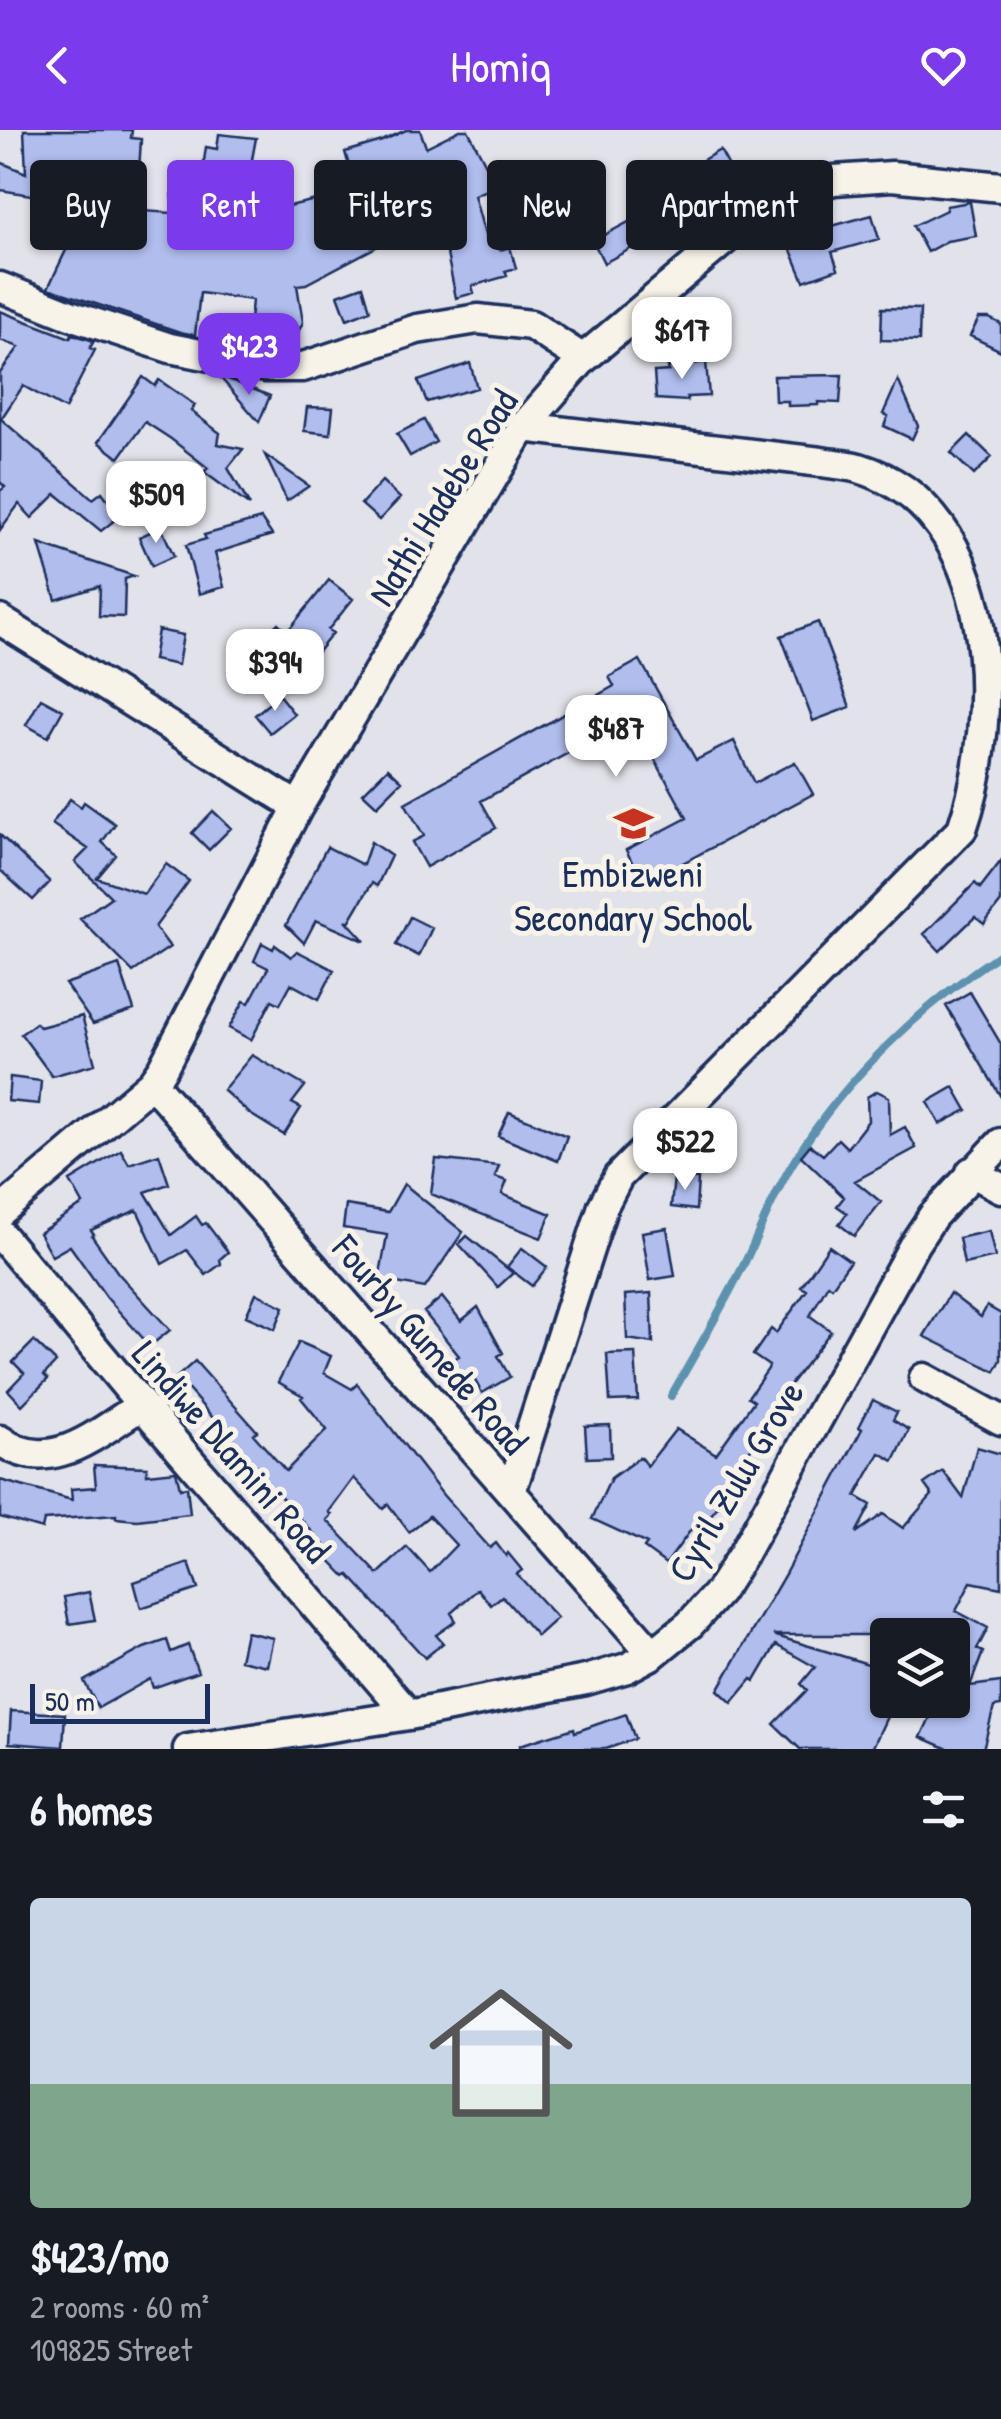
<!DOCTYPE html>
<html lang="en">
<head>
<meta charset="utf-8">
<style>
  :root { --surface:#171b24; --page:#20242c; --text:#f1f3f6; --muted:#9ea1a6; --line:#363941; --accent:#7c3aed }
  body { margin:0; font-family:"Patrick Hand",sans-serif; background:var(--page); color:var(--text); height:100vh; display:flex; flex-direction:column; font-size:38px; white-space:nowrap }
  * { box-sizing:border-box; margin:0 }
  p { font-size:32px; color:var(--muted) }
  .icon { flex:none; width:55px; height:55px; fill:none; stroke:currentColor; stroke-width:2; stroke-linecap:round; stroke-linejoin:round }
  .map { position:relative; height:1619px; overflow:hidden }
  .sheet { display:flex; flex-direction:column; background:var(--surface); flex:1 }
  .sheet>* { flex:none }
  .guide { position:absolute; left:30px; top:30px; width:942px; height:90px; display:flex; gap:20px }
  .fabs { position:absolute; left:870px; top:1488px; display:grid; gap:20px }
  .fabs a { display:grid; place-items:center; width:100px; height:100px; border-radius:10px; background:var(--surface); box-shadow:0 2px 8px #0004; font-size:50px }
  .scale { position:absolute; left:30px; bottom:25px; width:180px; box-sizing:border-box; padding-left:10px; border:5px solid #1b2f5e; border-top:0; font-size:28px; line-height:35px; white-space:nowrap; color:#1b2f5e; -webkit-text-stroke:8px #f7f3e8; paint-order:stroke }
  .price { position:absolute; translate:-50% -85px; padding:0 22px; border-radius:20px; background:#fff; color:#222; font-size:32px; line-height:65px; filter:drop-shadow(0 2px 5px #0008) }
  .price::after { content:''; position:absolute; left:50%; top:60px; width:30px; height:22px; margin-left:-15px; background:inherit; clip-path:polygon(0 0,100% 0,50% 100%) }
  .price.on { background:var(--accent); color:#fff }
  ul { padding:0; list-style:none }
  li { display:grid; align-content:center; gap:20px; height:530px; padding:0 30px }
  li+li { border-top:2px solid var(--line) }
  li span { display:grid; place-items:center; height:310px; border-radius:10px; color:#555 }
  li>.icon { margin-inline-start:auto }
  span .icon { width:180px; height:180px; fill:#fffc; stroke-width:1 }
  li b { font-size:42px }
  h2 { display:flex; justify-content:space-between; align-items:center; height:120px; padding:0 30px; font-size:42px }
  .pill { padding:0 35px; border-radius:10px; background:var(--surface); box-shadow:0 2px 8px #0004; font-size:35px; line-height:90px }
  .pill.on { background:var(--accent); color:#fff }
  header { display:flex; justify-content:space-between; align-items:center; height:130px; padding:0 30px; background:var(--accent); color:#fff; font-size:45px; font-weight:600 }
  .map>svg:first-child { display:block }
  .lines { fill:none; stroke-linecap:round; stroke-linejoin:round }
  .stream { stroke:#5c92b0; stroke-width:8 }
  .building { fill:#b0bded; stroke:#1b2f5e; stroke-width:2.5; fill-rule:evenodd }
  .minor-casing { stroke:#1b2f5e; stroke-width:35 }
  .minor { stroke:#f7f3e8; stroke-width:28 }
  .labels { text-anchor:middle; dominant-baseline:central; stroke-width:10; stroke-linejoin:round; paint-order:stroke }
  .street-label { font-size:38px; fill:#1b2f5e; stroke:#f7f3e8 }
  .poi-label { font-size:38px; fill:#1b2f5e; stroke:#f7f3e8 }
</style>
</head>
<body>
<header><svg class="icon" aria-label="back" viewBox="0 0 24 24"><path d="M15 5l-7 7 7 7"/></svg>Homiq<svg class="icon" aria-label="heart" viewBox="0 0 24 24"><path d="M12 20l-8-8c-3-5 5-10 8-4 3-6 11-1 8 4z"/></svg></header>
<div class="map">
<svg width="1001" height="1619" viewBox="0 0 1001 1619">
  <rect width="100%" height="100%" fill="#e2e3ea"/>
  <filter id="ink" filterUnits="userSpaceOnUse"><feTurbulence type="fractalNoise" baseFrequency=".01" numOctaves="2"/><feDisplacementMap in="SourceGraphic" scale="20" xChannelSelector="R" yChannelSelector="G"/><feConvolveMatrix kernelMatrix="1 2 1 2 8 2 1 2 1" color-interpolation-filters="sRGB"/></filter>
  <g filter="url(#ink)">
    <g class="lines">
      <path class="stream" d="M 671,1266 C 695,1224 720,1182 742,1138 C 760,1102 774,1062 796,1028 C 846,947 922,876 1001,823"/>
    </g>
    <path class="building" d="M 24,0 L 132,0 L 131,8 L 141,9 L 139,41 L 123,40 L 97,78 L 172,83 L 172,64 L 199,65 L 206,17 L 217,19 L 219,4 L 256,8 L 245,67 L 266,67 L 266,81 L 316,70 L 320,89 L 356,75 L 355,71 L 359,70 L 345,22 L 382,11 L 406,0 L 420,0 L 426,17 L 460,0 L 468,0 L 497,56 L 474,65 L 488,116 L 498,114 L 500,120 L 510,117 L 516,138 L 505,141 L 507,146 L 472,156 L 474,163 L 456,168 L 447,124 L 435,94 L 449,88 L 442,48 L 384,71 L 385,76 L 380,78 L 395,107 L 306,154 L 297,155 L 303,192 L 296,207 L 260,214 L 260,202 L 249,201 L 252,170 L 200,163 L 195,205 L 180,202 L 48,158 L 69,114 L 58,111 L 68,71 L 0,60 L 0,32 L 26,43 Z
      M 720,20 L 732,42 L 705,57 L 693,36 Z
      M 670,58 L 683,80 L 658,94 L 661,99 L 630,115 L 632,118 L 604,133 L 593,111 L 638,87 L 633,78 Z
      M 970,72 L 976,106 L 947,111 L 927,122 L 913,96 L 946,80 L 946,76 Z
      M 872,85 L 879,109 L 832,122 L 838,139 L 804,151 L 788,113 L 821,99 Z
      M 363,156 L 370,180 L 347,189 L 338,165 Z
      M 882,178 L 920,179 L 919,211 L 881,210 Z
      M 0,181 L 70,208 L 72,204 L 94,211 L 90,218 L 95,220 L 65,279 L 23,256 L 1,289 L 93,369 L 102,362 L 120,386 L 101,401 L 56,364 L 32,388 L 19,374 L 0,400 L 0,361 L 5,357 L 0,352 L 0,243 L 19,217 L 0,210 Z
      M 979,188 L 989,188 L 1001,194 L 1001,221 L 970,206 Z
      M 706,232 L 709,266 L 687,267 L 687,271 L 656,269 L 654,242 L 669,241 L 668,237 Z
      M 470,233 L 477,258 L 427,272 L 418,251 Z
      M 218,245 L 270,266 L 259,292 Z
      M 842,245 L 840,273 L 818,272 L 818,275 L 788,276 L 788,271 L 775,271 L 774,246 Z
      M 143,247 L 155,256 L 159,250 L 195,275 L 191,281 L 220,303 L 218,314 L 243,319 L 228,338 L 250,376 L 204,342 L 208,338 L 171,309 L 145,292 L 119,328 L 98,312 Z
      M 898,250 L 918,296 L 912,309 L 884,296 L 888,286 L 883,284 Z
      M 307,277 L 333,278 L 330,304 L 304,301 Z
      M 424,290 L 436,312 L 410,326 L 397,304 Z
      M 969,305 L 992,327 L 974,345 L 951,323 Z
      M 265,325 L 309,356 L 287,371 Z
      M 382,351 L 400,368 L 379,390 L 361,374 Z
      M 261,389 L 272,405 L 215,423 L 224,457 L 199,464 L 186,415 L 206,409 L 204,405 Z
      M 161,397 L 174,426 L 152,436 L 139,407 Z
      M 39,414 L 134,446 L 125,449 L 124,487 L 99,486 L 100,456 L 56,470 Z
      M 329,450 L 353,469 L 328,500 L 333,503 L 299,545 L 262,509 L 278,493 L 287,502 Z
      M 818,492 L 850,577 L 813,591 L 781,506 Z
      M 158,500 L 183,505 L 178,535 L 153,530 Z
      M 640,530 L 696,630 L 734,611 L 754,653 L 795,632 L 813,664 L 643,754 L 626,720 L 687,688 L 632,588 L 481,671 L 496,698 L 426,737 L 412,712 L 424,706 L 405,673 L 614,556 L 609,547 Z
      M 279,565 L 294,584 L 270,603 L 255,585 Z
      M 41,568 L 63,580 L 48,607 L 26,595 Z
      M 388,638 L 402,651 L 377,676 L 363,663 Z
      M 70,669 L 81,677 L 84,672 L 115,694 L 102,712 L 116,725 L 97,748 L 144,764 L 166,734 L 189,751 L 155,797 L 170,817 L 133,842 L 80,789 L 111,767 L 75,732 L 88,719 L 52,694 Z
      M 213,681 L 231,698 L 209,720 L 192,703 Z
      M 0,705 L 50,752 L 33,770 L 0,740 Z
      M 371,712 L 391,726 L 377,756 L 372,753 L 349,792 L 346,790 L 365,811 L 316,790 L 304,813 L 286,795 L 327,717 L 363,735 Z
      M 1001,731 L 1001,772 L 984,794 L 975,787 L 940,821 L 924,804 L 975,753 L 980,758 Z
      M 410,787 L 432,798 L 419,826 L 396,815 Z
      M 262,813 L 273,819 L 275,815 L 291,827 L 297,821 L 334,840 L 319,869 L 291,854 L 280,874 L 272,870 L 251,910 L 229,898 L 244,871 L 249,873 L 268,838 L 254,831 Z
      M 119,835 L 134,880 L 93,894 L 65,854 Z
      M 970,862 L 1001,914 L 1001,967 L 946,876 Z
      M 82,886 L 95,934 L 52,946 L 21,904 L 36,893 L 40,897 Z
      M 252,925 L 305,956 L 292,973 L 301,978 L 284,1005 L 250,984 L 223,960 Z
      M 10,947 L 41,951 L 39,974 L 8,971 Z
      M 954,957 L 967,980 L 940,994 L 928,972 Z
      M 877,961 L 889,967 L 890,1005 L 905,997 L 916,1018 L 855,1051 L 881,1072 L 854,1106 L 839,1094 L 847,1083 L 837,1076 L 844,1067 L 801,1026 L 810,1015 L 823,1025 L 838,1009 L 847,1018 L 868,991 L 867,967 Z
      M 509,982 L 567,1006 L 558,1031 L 498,1006 Z
      M 121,1020 L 129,1034 L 159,1024 L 169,1054 L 145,1062 L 171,1105 L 196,1086 L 202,1095 L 206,1093 L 228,1122 L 220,1129 L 221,1134 L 206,1145 L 187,1120 L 162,1134 L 137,1080 L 91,1100 L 94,1104 L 92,1106 L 118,1143 L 170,1200 L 150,1216 L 107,1168 L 70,1116 L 52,1126 L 39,1103 L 83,1074 L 70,1051 Z
      M 436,1029 L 499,1036 L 495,1047 L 507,1051 L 502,1064 L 551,1084 L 541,1108 L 431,1064 Z
      M 674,1047 L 698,1049 L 696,1080 L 671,1077 Z
      M 404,1054 L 463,1102 L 425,1158 L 379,1150 L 387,1105 L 343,1098 L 346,1075 L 388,1082 Z
      M 667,1098 L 675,1146 L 650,1150 L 642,1102 Z
      M 989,1101 L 995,1127 L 964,1134 L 959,1108 Z
      M 467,1106 L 513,1143 L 498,1157 L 459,1114 Z
      M 829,1116 L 850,1131 L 832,1157 L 828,1154 L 810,1186 L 831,1201 L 750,1307 L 756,1312 L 720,1361 L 726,1366 L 707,1390 L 701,1386 L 666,1434 L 644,1418 L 647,1414 L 592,1389 L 611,1348 L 640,1327 L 647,1336 L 676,1299 L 716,1324 L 754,1271 L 748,1267 L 768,1239 L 769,1236 L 753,1225 L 771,1199 L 776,1203 L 807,1160 L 801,1157 Z
      M 522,1118 L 547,1137 L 532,1156 L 507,1137 Z
      M 256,1163 L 284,1177 L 275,1199 L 246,1186 Z
      M 651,1163 L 653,1213 L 627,1209 L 625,1165 Z
      M 950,1163 L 981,1187 L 987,1176 L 1001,1184 L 1001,1230 L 995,1241 L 924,1206 Z
      M 442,1167 L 461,1191 L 478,1177 L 503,1223 L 498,1226 L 510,1247 L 482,1263 L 473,1247 L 458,1256 L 445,1234 L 459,1226 L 424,1182 Z
      M 34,1211 L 56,1232 L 44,1245 L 48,1249 L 22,1275 L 8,1260 L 24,1243 L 13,1232 Z
      M 299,1212 L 331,1226 L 324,1243 L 352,1259 L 357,1254 L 443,1365 L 490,1418 L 496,1413 L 506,1426 L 508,1423 L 522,1440 L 517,1444 L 557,1488 L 537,1506 L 502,1466 L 491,1475 L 478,1459 L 451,1483 L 456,1491 L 436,1505 L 443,1513 L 425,1528 L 349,1445 L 346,1447 L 325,1425 L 329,1421 L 277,1362 L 274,1365 L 254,1343 L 258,1339 L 177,1247 L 195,1231 L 257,1301 L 253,1304 L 286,1341 L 327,1300 L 301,1268 L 303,1266 L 278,1252 ZM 354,1348 L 383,1379 L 388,1374 L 409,1402 L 429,1386 L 456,1415 L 430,1442 L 407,1417 L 378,1444 L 327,1390 L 332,1385 L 329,1382 Z
      M 635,1223 L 638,1270 L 610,1271 L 607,1224 Z
      M 873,1270 L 897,1282 L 893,1290 L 909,1300 L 894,1331 L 880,1323 L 856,1366 L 871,1375 L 856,1403 L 883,1384 L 903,1398 L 932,1365 L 924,1354 L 943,1341 L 963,1368 L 977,1317 L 1001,1324 L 1001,1458 L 971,1452 L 956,1481 L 988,1498 L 977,1519 L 983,1522 L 970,1556 L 1001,1552 L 1001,1576 L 994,1577 L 983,1619 L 948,1619 L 921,1607 L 938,1570 L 952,1570 L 952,1505 L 773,1505 L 888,1540 L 888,1576 L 891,1578 L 872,1619 L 800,1619 L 774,1594 L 807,1560 L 801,1554 L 815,1537 L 776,1515 L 755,1551 L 752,1549 L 732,1573 L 718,1560 L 785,1444 L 862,1299 L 859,1297 Z
      M 610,1295 L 611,1327 L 587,1328 L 585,1296 Z
      M 94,1335 L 147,1337 L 147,1344 L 176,1341 L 180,1358 L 187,1357 L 190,1384 L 137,1390 L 116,1388 L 116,1385 L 44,1390 L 42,1399 L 0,1387 L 0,1350 L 72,1370 L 71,1359 L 96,1357 Z
      M 189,1433 L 198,1459 L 141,1478 L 134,1452 Z
      M 89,1462 L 95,1490 L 69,1494 L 64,1467 Z
      M 246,1502 L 273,1508 L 267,1536 L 240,1530 Z
      M 167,1510 L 171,1522 L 188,1515 L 198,1542 L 153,1558 L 150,1549 L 98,1578 L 84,1551 L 144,1518 Z
      M 11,1581 L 65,1584 L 63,1617 L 9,1613 Z
      M 626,1584 L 635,1609 L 606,1619 L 520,1619 L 520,1615 L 574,1598 L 575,1602 Z"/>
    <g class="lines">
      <defs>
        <path id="minor" d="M 0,157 L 70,185 L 170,218 L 266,237 L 303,237 L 417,199 L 478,189 L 531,195 L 583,229
          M 0,490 L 298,677
          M 152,953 L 653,1524
          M 971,1042 L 1001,1058
          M 0,1082 L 152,953 L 162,939 L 298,677 L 523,297 L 583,229 L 761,79 L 797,60 L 834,50 L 892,46 L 1001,57
          M 0,1104 L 142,1275 L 409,1585
          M 924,1248 L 1001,1290
          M 0,1310 C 50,1348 98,1302 142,1275
          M 511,1362 L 603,1076 L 618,1047 L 962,699 C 1001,586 1001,381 859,338 C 847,335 834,334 821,332 L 523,297
          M 188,1619 L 409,1585 L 586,1550 L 627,1538 L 653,1524 L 690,1494 L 719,1462 L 743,1424 L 915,1113 L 933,1086 L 1001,1013"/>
      </defs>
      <use href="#minor" class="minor-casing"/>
      <use href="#minor" class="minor"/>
    </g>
  </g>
  <defs>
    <symbol id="school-bare" viewBox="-9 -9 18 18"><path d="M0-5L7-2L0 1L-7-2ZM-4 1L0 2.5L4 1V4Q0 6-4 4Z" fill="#c8321e" stroke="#f7f3e8" stroke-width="2.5" paint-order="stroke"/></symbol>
  </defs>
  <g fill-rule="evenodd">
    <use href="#school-bare" x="606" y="666" width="55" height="55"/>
  </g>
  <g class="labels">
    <g class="street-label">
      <text transform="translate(442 367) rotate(-58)">Nathi Hadebe Road</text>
      <text transform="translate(431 1214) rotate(49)">Fourby Gumede Road</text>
      <text transform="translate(232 1321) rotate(49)">Lindiwe Dlamini Road</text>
      <text transform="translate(735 1351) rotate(-59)">Cyril Zulu Grove</text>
    </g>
    <g class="poi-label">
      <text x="633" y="743">Embizweni<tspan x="633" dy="44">Secondary School</tspan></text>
    </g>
  </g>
</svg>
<div class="fabs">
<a><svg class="icon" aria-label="layers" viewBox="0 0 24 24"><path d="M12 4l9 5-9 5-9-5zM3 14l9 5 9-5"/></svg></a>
</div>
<div class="scale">50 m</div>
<b class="price" style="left:682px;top:252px">$617</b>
<b class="price on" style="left:249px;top:268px">$423</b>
<b class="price" style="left:156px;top:416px">$509</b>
<b class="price" style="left:275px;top:584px">$394</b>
<b class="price" style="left:616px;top:650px">$487</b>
<b class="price" style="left:685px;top:1063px">$522</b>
<div class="guide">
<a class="pill">Buy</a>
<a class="pill on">Rent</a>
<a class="pill">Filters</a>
<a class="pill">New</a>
<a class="pill">Apartment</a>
</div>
</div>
<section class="sheet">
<h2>6 homes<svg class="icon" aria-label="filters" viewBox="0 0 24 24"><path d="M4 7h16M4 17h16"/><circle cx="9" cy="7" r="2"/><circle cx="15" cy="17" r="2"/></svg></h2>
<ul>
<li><span style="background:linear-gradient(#c9d6e8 60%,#7fa58c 0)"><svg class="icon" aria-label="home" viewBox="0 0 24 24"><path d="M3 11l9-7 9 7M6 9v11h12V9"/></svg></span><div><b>$423/mo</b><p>2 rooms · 60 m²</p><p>109825 Street</p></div></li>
</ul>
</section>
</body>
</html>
